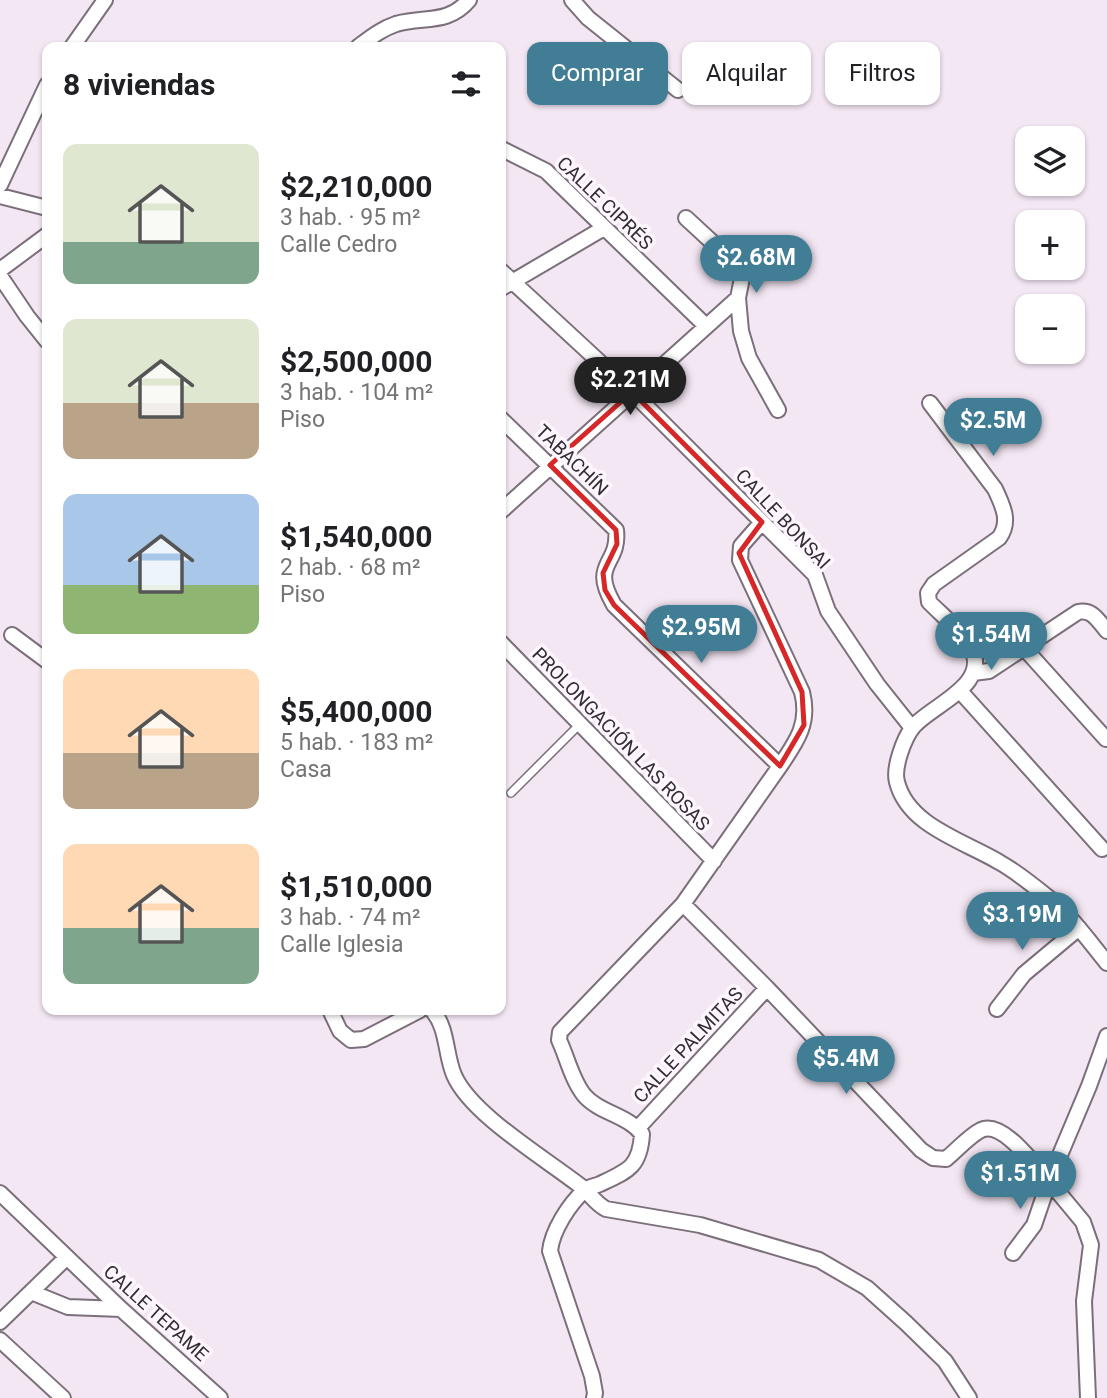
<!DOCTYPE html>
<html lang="es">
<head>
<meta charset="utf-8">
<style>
  :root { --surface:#fff; --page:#f6f6f6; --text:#202124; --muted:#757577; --accent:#417d95 }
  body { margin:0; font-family:Roboto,sans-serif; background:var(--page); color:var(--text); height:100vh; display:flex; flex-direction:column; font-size:26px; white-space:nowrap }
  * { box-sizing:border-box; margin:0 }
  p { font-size:23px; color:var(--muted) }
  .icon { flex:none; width:38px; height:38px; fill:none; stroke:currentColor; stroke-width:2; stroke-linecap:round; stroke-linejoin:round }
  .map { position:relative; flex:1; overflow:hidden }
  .panel { position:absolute; left:42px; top:42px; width:464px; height:973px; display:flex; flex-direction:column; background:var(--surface); border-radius:14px; box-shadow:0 2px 5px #0004 }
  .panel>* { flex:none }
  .guide { position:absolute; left:527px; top:42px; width:474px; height:63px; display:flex; gap:14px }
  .tools { position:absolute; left:1015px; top:126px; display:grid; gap:14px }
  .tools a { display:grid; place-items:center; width:70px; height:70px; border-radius:14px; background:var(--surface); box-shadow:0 2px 5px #0004; font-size:35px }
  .price { position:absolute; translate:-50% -60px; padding:0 16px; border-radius:24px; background:var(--accent); color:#fff; font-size:23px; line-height:46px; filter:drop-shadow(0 2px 4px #0008) }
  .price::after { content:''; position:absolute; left:50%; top:42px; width:21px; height:16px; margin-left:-10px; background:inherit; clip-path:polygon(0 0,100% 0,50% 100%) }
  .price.active { background:#222; color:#fff }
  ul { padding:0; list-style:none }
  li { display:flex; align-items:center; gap:21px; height:175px; padding:0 21px }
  li span { display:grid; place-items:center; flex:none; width:196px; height:140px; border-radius:14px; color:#555 }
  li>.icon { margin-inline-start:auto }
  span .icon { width:84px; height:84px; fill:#fffc; stroke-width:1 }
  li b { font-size:30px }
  h2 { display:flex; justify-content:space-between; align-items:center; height:84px; padding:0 21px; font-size:30px }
  .chip { padding:0 24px; border-radius:14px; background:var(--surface); box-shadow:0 2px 5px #0004; font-size:24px; line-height:63px }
  .chip.active { background:var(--accent); color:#fff }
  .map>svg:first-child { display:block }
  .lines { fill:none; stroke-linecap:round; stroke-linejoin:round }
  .lane-casing { stroke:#7a6f7a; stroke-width:10 }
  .street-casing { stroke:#7a6f7a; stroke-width:18 }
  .lane { stroke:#fff; stroke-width:7 }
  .street { stroke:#fff; stroke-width:14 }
  .marked { fill:none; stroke:#d62828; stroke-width:5; stroke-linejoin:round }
  .labels { text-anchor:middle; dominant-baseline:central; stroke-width:7; stroke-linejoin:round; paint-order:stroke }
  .street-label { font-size:19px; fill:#322d32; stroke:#fef6fe }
</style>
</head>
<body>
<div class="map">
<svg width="1107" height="1398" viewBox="0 0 1107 1398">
  <rect width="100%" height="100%" fill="#f4e7f4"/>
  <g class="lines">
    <defs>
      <path id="lane" d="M 511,793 L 580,724"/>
      <path id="street" d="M 572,0 L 588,18 L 678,90
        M 72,47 L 105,0
        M 358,47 C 370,38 381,29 396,24 C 424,16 448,25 469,0
        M 500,148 L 546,171 L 706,326
        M 0,185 L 47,85
        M 0,196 L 47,208
        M 686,218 L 738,266 L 742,278 L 738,298 L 741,331 L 749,358 L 778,410
        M 0,270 L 47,235
        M 500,270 L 632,392 L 815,575 L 828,611 L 877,684 L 912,728
        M 0,276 L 27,316 L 47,341
        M 500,289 L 604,228
        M 930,403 L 995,489 C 1003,506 1011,522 999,538 L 934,584 L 928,593 L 929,602 C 942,615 959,629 969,644 C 995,684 931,705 913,727 C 904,738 893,768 897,782 C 908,826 964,841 999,862 C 1017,872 1034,886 1050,899 C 1072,917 1089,941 1107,963
        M 500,418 L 616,530 C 620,566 589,562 614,605 L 780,766
        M 500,512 L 738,298
        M 12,635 L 47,661
        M 500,642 L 714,861
        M 1025,649 L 1106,739
        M 973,673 L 989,671 L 1078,612 C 1093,609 1098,621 1107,631
        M 960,691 L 1102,849
        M 683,904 L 767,988 L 921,1150 L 933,1158 L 946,1159 C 957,1150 969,1136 981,1130 C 1003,1120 1035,1166 1049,1181 L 1034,1225 L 1013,1253
        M 997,1009 L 1024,974 L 1079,928
        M 330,1010 L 340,1031 L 351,1040 L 364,1039 L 420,1010
        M 432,1010 C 448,1028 445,1054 454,1075 C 471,1115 548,1160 583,1188 C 591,1195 596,1204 606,1209 L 700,1225 L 819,1260 L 867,1288 L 906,1323 L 945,1361 L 969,1398
        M 638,1128 L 767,988
        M 0,1193 L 121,1309 L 220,1398
        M 31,1292 L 68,1307 L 121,1309
        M 0,1322 L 67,1257
        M 0,1340 L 63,1398
        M 594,1398 L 595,1393 L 592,1376 L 550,1251 C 552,1231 569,1204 585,1190 C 589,1187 595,1186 600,1184 C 628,1171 640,1167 642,1134 C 628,1115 599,1113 584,1095 C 572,1080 567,1057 559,1040 L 560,1032 L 683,904 L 780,766 C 797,741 810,723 802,692 L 740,560 L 741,546 L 762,522
        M 1088,1398 L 1084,1301 L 1091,1245 L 1083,1222 L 1049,1181 L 1089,1086 L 1107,1036"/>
    </defs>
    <use href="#lane" class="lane-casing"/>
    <use href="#street" class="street-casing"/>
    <use href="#lane" class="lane"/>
    <use href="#street" class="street"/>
  </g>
  <path class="marked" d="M 632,392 L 762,522 L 739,553 L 802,692 L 804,725 L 780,766 L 614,605 L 605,590 L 603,573 L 617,544 L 616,530 L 550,465 Z"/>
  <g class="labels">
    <g class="street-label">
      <text transform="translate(605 203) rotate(44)">CALLE CIPRÉS</text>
      <text transform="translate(572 460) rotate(44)">TABACHÍN</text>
      <text transform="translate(783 519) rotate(47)">CALLE BONSAI</text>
      <text transform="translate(621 739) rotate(46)">PROLONGACIÓN LAS ROSAS</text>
      <text transform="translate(688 1045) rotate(-47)">CALLE PALMITAS</text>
      <text transform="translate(156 1313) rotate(42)">CALLE TEPAME</text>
    </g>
  </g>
</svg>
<div class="tools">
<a><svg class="icon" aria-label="layers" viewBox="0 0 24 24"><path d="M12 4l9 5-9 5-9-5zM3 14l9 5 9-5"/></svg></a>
<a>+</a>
<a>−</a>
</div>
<b class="price" style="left:756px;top:295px">$2.68M</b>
<b class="price active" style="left:630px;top:417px">$2.21M</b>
<b class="price" style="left:993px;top:458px">$2.5M</b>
<b class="price" style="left:701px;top:665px">$2.95M</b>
<b class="price" style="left:991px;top:672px">$1.54M</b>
<b class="price" style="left:1022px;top:952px">$3.19M</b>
<b class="price" style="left:846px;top:1096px">$5.4M</b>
<b class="price" style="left:1020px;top:1211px">$1.51M</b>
<div class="guide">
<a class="chip active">Comprar</a>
<a class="chip">Alquilar</a>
<a class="chip">Filtros</a>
</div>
<section class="panel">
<h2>8 viviendas<svg class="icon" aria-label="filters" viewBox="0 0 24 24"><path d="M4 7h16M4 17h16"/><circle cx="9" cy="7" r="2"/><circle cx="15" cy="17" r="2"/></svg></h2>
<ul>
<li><span style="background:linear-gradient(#dfe7d0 70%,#7fa58c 0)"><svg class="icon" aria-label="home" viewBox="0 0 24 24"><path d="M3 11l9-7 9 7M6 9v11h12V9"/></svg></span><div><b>$2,210,000</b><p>3 hab. · 95 m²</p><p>Calle Cedro</p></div></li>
<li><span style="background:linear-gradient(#dfe7d0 60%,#b9a48a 0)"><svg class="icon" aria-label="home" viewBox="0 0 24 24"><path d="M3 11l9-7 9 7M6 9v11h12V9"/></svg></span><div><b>$2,500,000</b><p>3 hab. · 104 m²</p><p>Piso</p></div></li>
<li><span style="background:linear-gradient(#a9c7e8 65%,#8fb573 0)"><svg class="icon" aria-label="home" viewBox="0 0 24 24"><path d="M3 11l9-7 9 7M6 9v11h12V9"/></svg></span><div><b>$1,540,000</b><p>2 hab. · 68 m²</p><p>Piso</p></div></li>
<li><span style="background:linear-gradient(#ffd9b3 60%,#b9a48a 0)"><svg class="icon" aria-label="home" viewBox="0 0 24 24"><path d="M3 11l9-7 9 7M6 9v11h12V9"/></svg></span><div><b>$5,400,000</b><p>5 hab. · 183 m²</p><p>Casa</p></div></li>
<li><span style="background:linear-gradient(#ffd9b3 60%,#7fa58c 0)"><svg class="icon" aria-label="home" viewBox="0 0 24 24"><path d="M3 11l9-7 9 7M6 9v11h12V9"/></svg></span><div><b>$1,510,000</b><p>3 hab. · 74 m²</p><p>Calle Iglesia</p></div></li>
</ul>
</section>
</div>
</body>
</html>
